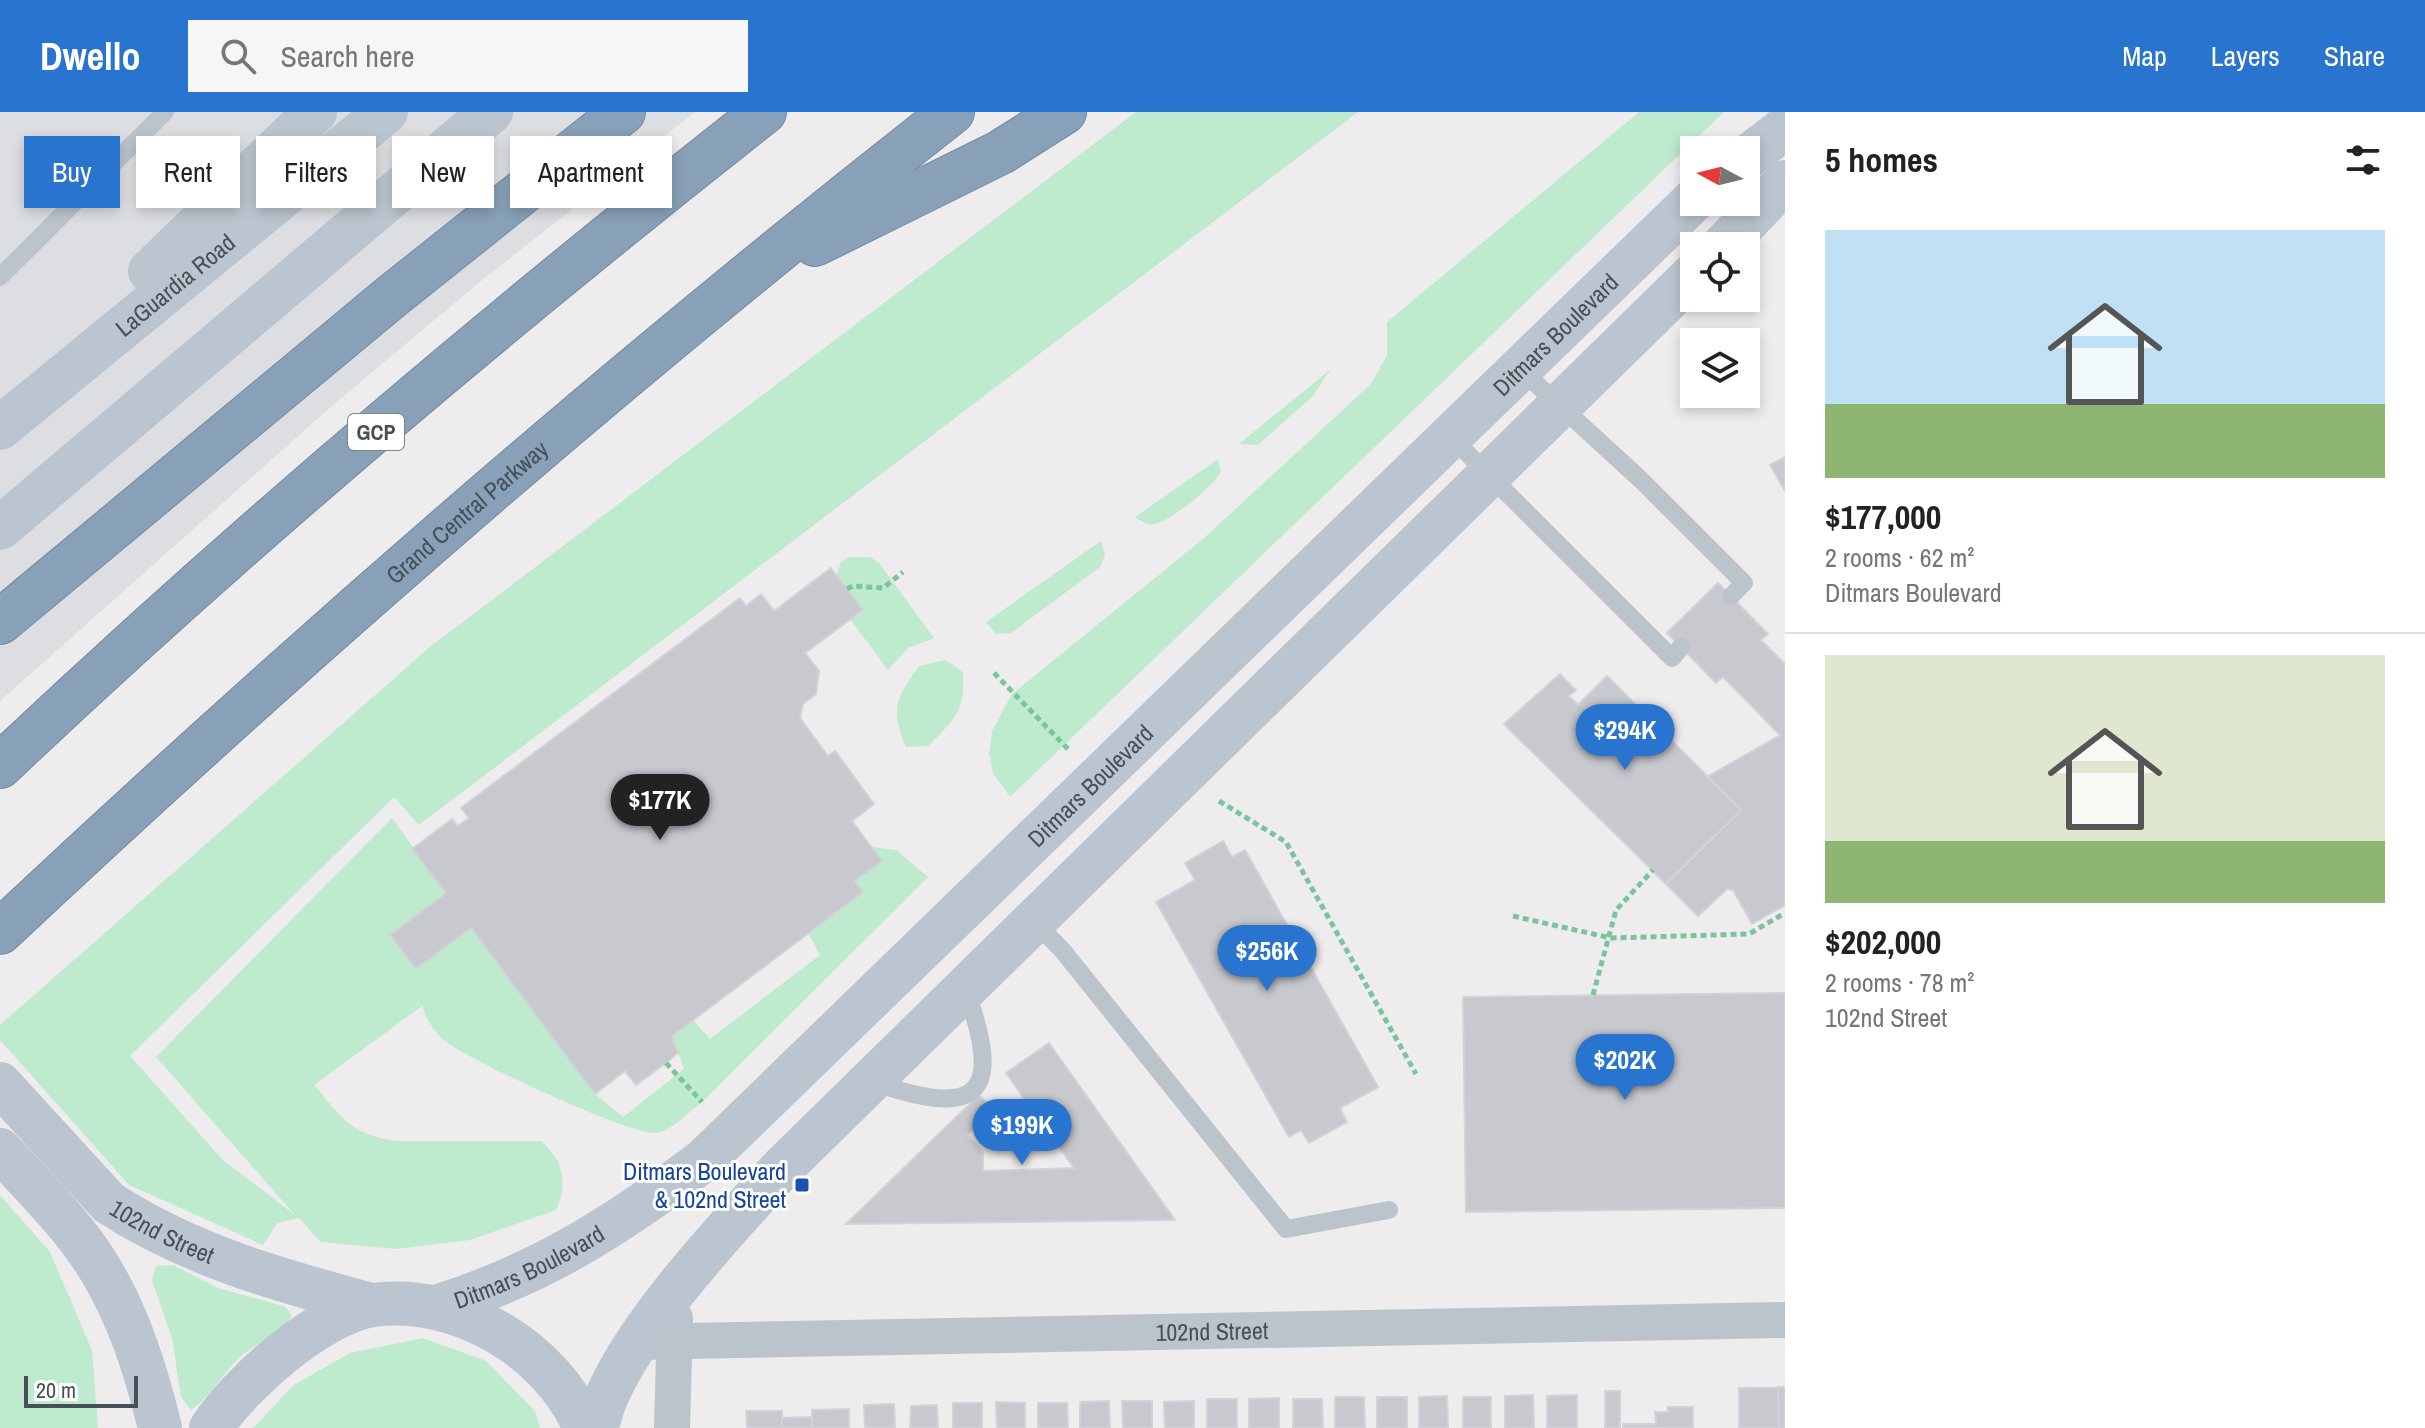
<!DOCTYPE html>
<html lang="en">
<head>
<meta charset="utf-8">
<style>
  :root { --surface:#fff; --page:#f6f6f6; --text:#222; --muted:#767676; --line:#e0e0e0; --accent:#2874ce }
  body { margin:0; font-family:"Archivo Narrow",sans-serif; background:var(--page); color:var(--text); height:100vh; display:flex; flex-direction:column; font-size:30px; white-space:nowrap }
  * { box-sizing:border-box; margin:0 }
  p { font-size:26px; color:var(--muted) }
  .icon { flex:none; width:44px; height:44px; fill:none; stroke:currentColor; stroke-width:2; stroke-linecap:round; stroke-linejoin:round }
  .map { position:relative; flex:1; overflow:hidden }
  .sheet { display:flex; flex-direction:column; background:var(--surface); width:640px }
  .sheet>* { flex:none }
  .guide { position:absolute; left:24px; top:24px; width:760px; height:72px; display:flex; gap:16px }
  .needle { width:52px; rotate:277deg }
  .buttons { position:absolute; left:1680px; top:24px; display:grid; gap:16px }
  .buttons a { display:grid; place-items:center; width:80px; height:80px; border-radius:0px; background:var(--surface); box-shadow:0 4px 12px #0003; font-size:40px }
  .scale { position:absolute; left:24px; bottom:20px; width:114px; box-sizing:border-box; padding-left:8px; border:4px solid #465058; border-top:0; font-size:22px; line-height:28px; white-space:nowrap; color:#465058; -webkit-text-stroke:6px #fff; paint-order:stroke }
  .price { position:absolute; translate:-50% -68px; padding:0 18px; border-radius:28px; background:var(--accent); color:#fff; font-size:26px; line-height:52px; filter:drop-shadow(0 2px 4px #0008) }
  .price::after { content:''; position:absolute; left:50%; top:48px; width:24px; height:18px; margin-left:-12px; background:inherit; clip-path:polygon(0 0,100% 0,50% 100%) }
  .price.on { background:#222; color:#fff }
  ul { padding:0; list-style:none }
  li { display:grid; align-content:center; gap:16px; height:424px; padding:0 40px }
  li+li { border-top:2px solid var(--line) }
  li span { display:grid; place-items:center; height:248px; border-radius:0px; color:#555 }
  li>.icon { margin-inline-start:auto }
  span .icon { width:144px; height:144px; fill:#fffc; stroke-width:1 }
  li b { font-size:34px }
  h2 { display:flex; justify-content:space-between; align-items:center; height:96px; padding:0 40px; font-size:34px }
  .tag { padding:0 28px; border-radius:0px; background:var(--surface); box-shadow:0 4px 12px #0003; font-size:28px; line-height:72px }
  .tag.on { background:var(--accent); color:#fff }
  header { display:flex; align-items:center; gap:48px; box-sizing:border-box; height:112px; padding:0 40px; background:var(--accent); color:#fff }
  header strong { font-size:38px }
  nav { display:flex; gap:44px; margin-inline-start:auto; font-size:28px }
  .search { width:560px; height:72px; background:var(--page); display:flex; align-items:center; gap:20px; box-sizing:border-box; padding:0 28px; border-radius:0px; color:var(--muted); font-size:30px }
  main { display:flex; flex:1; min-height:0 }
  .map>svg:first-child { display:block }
  .airport { fill:#dcdee1 }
  .green { fill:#beeace }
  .building { fill:#c7c9cf; stroke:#d1d3d8; stroke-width:2 }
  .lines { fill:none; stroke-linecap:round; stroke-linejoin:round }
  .highway-casing { stroke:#738ba3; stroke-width:46 }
  .path { stroke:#79c59d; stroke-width:5; stroke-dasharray:6 4; stroke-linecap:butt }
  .lane { stroke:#bcc4cb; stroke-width:18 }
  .street { stroke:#bcc4cb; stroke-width:36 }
  .secondary { stroke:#bbc5cf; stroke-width:44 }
  .highway { stroke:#88a0b8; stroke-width:44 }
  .path-bridge { stroke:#79c59d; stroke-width:5; stroke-dasharray:6 4; stroke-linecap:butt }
  .transit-dot { fill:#1a4fb4; stroke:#fff; stroke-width:3 }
  .labels { text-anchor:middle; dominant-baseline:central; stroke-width:6; stroke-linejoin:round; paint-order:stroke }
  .shield { fill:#fff; stroke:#7e848a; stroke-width:2 }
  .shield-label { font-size:22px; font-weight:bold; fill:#465058 }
  .street-label { font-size:24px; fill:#465058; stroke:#fff }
  .transit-label { font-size:24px; fill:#164399; stroke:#fff; text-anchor:end }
</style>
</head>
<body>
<header>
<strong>Dwello</strong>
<div class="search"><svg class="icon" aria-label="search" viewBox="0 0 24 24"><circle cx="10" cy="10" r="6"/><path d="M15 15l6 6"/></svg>Search here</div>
<nav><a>Map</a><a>Layers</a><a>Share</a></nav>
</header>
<main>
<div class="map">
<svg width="1785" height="1316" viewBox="0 0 1785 1316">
  <rect width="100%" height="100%" fill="#efeced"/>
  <path class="airport" d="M 0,0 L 695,0 L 476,173 L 332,294 L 0,589 Z"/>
  <path class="green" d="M 1136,0 L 1358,0 L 419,713 L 394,685 L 130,944 L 223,1048 L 295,1103 L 156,945 L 392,706 L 446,781 L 391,823 L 416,857 L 471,816 L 595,982 L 623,1005 L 684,957 L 672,924 L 693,908 L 710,927 L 820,843 L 808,821 L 863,780 L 855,769 L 882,749 L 872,735 L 896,738 L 928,765 L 702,990 C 690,999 671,1019 657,1021 C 631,1024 469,948 445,929 C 433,919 427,908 422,894 L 314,973 C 343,1006 349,1022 396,1029 L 541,1029 C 563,1048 569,1071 556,1098 L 470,1128 L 396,1137 L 321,1130 L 299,1106 L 277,1111 L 263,1133 L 129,1073 L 0,928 L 0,913 L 431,534 Z
    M 1639,0 L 1724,0 L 1010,685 L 993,661 L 989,641 L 992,619 L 1012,582 L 1203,427 L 1371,272 L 1387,243 L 1387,210 Z
    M 1331,257 L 1313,284 L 1258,333 L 1239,332 Z
    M 1218,347 L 1221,359 C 1215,374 1175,405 1158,411 C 1149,415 1143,410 1135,405 Z
    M 1101,429 L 1105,443 L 1100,455 L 1011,521 L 996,522 L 986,510 Z
    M 849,445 L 870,445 L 879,451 L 934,526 L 908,536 L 888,558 L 850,507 L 836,463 L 841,450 Z
    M 946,548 L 963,560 C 965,600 955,607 928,634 L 906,635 C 890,597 896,586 919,554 Z
    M 0,1083 L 50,1140 L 92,1238 L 98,1316 L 0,1316 Z
    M 173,1153 L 218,1176 L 286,1195 L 292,1204 C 279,1225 255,1230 238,1247 C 221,1264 211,1284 191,1298 L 181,1285 L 172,1226 L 152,1169 L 156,1154 Z
    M 423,1226 L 486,1249 L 535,1299 L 540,1316 L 253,1316 L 294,1273 L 350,1241 Z"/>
  <path class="building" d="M 1785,345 L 1785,379 L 1770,353 Z
    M 831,456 L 863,498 L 805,541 L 819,559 L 816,582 L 803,592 L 800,606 L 828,644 L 835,639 L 874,692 L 852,709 L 882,749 L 855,769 L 863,780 L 672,924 L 678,941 L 666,951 L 636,973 L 625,959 L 595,982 L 471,816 L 416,857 L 390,823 L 446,781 L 412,737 L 452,707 L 458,714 L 469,706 L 461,696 L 740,486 L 746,494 L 761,482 L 774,499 Z
    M 1718,471 L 1768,522 L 1761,528 L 1785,552 L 1785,793 L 1752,812 L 1733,778 L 1727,777 L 1698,804 L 1666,772 L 1741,698 L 1707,665 L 1780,623 L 1723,565 L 1716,571 L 1667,521 Z
    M 1560,562 L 1576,578 L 1569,584 L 1578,593 L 1607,564 L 1741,698 L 1666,772 L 1504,612 Z
    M 1223,729 L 1232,745 L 1245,738 L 1378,975 L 1340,996 L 1347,1010 L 1309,1031 L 1301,1018 L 1289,1025 L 1156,790 L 1195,768 L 1185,751 Z
    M 1785,881 L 1785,1096 L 1466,1100 L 1463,885 Z
    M 1049,931 L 1175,1108 L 846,1112 L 979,983 L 996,1000 L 967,1023 L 983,1040 L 983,1059 L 1074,1056 L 1006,961 Z
    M 1778,1275 L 1779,1316 L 1739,1316 L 1739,1276 Z
    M 1778,1275 L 1785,1275 L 1785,1316 L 1779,1316 Z
    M 1605,1279 L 1620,1279 L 1620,1316 L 1605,1316 Z
    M 1533,1283 L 1534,1316 L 1505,1316 L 1505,1284 Z
    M 1577,1283 L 1577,1316 L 1547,1316 L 1547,1284 Z
    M 1447,1284 L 1448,1316 L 1419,1316 L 1419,1285 Z
    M 1335,1285 L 1364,1285 L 1365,1316 L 1335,1316 Z
    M 1377,1285 L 1407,1285 L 1407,1316 L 1377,1316 Z
    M 1463,1285 L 1491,1285 L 1491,1316 L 1463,1316 Z
    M 1279,1286 L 1279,1316 L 1249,1316 L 1249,1287 Z
    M 1207,1287 L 1237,1287 L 1237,1316 L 1207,1316 Z
    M 1293,1287 L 1322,1287 L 1323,1316 L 1293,1316 Z
    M 1109,1289 L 1110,1316 L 1080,1316 L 1080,1290 Z
    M 1122,1289 L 1152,1289 L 1152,1316 L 1123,1316 Z
    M 1194,1289 L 1194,1316 L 1165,1316 L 1164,1290 Z
    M 996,1290 L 1025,1291 L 1025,1316 L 997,1316 Z
    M 953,1291 L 982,1291 L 982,1316 L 953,1316 Z
    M 1038,1291 L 1067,1291 L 1068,1316 L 1038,1316 Z
    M 894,1292 L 895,1316 L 865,1316 L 864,1293 Z
    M 937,1293 L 938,1316 L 910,1316 L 911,1294 Z
    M 1668,1295 L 1693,1295 L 1693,1316 L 1623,1316 L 1623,1312 L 1656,1312 L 1655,1300 L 1668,1300 Z
    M 849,1297 L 849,1316 L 812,1316 L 812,1298 Z
    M 746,1299 L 782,1299 L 782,1316 L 747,1316 Z
    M 812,1305 L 812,1316 L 782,1316 L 782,1306 Z"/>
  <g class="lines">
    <defs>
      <g id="highway">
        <path d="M 815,132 L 1001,40 L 1064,0"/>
        <path d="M 0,510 L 391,185 L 623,0"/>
        <path d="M 0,654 C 243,424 501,207 764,0"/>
        <path id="s5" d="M 0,820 C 306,533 621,259 952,0"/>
      </g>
    </defs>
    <use href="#highway" class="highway-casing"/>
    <path class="path" d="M 847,477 L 853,474 L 883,476 L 903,460
      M 994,561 L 1069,638
      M 1219,689 L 1286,730 L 1416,962
      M 1513,804 L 1611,826 L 1749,822 L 1785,801
      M 666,951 L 702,990"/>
    <path class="lane" d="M 0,165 L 165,0
      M 1520,257 L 1640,367 L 1744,471 L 1731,484
      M 1450,324 L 1672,546 L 1681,535
      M 1033,808 L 1063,839 L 1286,1117 L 1389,1098
      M 873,970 C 976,1006 1005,986 966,879"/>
    <g class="street">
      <path id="s1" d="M 638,1230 L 1785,1208"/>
      <path d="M 672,1316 L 675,1206"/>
    </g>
    <g class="secondary">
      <path d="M 1746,46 L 1785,16"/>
      <path d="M 1723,134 L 1785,70"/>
      <path d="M 150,159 L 315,0"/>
      <path id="s2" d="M 0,316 L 386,0"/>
      <path d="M 0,416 L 491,0"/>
      <path id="s3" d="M 0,972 L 109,1091 C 191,1144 279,1168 371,1193"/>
      <path d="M 0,1038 C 25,1065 51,1091 74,1120 C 120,1176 143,1246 160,1316"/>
      <path id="s4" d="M 439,1194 C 543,1161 617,1113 704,1048 L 1694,88"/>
      <path d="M 211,1316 C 240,1272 319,1201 373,1193 C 459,1182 551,1237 585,1316"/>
      <path d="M 597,1316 C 610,1239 728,1115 782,1056 L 1694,162"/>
    </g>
    <use href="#highway" class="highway"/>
    <path class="path-bridge" d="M 1593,883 L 1616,798 L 1653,758"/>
  </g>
  <rect class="transit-dot" x="794" y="1065" width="16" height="16" rx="4"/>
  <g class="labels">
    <rect class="shield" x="348" y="302" width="56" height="36" rx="6"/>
    <g class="shield-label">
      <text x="376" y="320">GCP</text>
    </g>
    <g class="street-label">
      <text stroke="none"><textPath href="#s2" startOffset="226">LaGuardia Road</textPath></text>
      <text stroke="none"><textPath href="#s4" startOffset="1490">Ditmars Boulevard</textPath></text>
      <text stroke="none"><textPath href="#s5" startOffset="628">Grand Central Parkway</textPath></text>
      <text stroke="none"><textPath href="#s4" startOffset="842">Ditmars Boulevard</textPath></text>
      <text stroke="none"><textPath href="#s3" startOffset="222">102nd Street</textPath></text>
      <text stroke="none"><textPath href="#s4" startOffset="98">Ditmars Boulevard</textPath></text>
      <text stroke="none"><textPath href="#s1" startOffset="574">102nd Street</textPath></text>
    </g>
    <g class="transit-label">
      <text x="786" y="1059">Ditmars Boulevard<tspan x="786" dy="28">&amp; 102nd Street</tspan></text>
    </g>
  </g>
</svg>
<div class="buttons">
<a><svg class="needle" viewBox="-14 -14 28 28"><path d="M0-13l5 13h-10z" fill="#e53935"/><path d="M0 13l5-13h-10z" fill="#767676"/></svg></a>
<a><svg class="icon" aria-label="locate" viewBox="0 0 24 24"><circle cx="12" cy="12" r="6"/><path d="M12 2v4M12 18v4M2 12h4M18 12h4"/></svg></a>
<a><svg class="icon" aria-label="layers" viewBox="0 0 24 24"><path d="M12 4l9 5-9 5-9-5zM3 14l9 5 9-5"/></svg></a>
</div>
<div class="scale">20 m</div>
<b class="price" style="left:1625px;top:660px">$294K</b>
<b class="price on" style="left:660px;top:730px">$177K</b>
<b class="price" style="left:1267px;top:881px">$256K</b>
<b class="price" style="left:1625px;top:990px">$202K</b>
<b class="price" style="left:1022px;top:1055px">$199K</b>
<div class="guide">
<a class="tag on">Buy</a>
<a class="tag">Rent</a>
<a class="tag">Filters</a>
<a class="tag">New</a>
<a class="tag">Apartment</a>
</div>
</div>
<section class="sheet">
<h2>5 homes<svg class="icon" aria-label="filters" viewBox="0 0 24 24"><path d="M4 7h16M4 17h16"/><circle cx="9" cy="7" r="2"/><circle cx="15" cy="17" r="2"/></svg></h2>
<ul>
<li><span style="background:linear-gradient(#bfe0f5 70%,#8fb573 0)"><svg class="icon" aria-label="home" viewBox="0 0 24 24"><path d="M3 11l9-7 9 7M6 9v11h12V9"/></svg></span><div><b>$177,000</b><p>2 rooms · 62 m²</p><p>Ditmars Boulevard</p></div></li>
<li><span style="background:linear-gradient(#dfe7d0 75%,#8fb573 0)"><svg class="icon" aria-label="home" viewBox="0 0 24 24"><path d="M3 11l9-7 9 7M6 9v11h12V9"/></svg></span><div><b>$202,000</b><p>2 rooms · 78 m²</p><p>102nd Street</p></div></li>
</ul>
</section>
</main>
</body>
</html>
